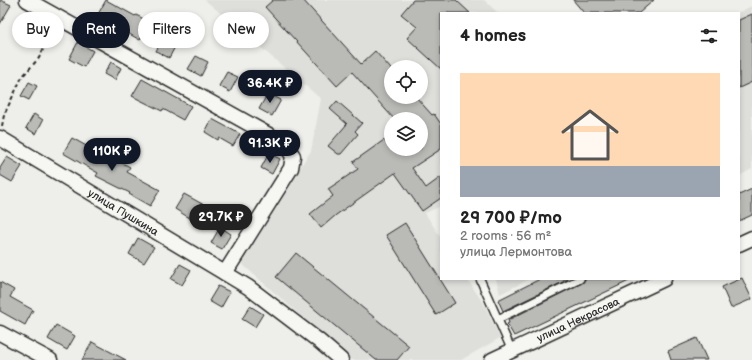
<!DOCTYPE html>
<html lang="en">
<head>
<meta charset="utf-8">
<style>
  :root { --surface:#fff; --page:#f2f2f2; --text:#222; --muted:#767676; --line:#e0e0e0; --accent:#111827 }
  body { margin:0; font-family:"Balsamiq Sans",sans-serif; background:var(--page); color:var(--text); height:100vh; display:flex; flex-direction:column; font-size:15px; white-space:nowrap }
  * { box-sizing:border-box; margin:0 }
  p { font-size:13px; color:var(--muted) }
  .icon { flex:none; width:22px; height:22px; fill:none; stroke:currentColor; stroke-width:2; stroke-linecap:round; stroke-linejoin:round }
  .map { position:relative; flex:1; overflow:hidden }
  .sheet { position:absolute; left:440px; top:12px; width:300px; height:268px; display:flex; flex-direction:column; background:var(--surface); border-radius:0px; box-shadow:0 2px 6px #0003 }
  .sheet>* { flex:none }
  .banner { position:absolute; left:12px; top:12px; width:368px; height:36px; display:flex; gap:8px }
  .tools { position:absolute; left:384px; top:60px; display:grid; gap:8px }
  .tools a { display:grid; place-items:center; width:44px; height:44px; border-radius:50%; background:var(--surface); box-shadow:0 2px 6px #0003; font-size:20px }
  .price { position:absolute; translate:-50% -34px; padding:0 9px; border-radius:14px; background:var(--accent); color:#fff; font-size:13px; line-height:26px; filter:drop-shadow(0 1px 2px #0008) }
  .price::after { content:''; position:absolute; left:50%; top:24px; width:12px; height:9px; margin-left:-6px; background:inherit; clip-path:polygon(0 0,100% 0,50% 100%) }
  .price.current { background:#222; color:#fff }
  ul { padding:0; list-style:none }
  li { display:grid; align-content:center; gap:8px; height:212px; padding:0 20px }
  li+li { border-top:1px solid var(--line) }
  li span { display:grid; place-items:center; height:124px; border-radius:0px; color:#555 }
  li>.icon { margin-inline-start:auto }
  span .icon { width:72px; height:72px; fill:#fffc; stroke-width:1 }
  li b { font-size:17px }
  h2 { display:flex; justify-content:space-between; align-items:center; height:48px; padding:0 20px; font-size:17px }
  .tag { padding:0 14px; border-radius:18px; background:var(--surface); box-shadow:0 2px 6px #0003; font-size:14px; line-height:36px }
  .tag.current { background:var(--accent); color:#fff }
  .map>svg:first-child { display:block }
  .built { fill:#dededb; fill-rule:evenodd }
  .building { fill:#babab7; stroke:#2b2b2b }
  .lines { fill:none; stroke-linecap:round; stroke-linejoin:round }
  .lane-casing { stroke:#2b2b2b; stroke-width:10 }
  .street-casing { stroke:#2b2b2b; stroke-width:17 }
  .path { stroke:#2b2b2b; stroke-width:2; stroke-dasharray:4 3; stroke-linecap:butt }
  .lane { stroke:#f6f6f2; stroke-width:7 }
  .street { stroke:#f6f6f2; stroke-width:14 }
  .labels { text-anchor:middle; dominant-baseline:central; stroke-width:4; stroke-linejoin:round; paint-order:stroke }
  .street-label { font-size:11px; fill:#2b2b2b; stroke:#f6f6f2 }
</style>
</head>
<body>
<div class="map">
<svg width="752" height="360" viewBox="0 0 752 360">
  <rect width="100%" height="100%" fill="#eeeeea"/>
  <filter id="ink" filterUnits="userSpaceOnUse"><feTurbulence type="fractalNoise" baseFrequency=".025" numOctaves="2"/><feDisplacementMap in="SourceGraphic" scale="8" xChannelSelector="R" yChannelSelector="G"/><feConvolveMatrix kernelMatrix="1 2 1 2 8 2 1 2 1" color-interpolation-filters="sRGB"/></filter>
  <g filter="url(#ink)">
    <path class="built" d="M 205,0 L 484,0 L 498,13 L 441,13 L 441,206 L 425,213 L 441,238 L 441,279 L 467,279 L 484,304 L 500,338 L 461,360 L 351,360 L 242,264 L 244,249 L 311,151 L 321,99 ZM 391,67 L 421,67 L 421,97 L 391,97 ZM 391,119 L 421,119 L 421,149 L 391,149 Z
      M 752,6 L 752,14 L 739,20 L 739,13 L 737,13 Z
      M 752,82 L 752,169 L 739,176 L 739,88 Z
      M 496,279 L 530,279 L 500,294 Z"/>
    <path class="building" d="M 0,0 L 11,5 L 0,24 Z
      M 106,0 L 135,16 L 136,15 L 150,22 L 140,40 L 97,16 Z
      M 273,0 L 303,0 L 361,64 L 375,51 L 391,69 L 391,97 L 416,97 L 432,115 L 434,114 L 441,124 L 441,149 L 412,168 L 426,188 L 441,177 L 441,198 L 422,211 L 395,173 L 336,215 L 321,228 L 310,214 L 333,196 L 328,189 L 358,169 L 353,162 L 384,140 L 391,149 L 421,149 L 421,119 L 394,119 L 352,72 L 337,86 L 265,7 Z
      M 413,0 L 456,0 L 470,13 L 441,13 L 441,69 L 407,38 L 417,27 L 401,14 Z
      M 573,0 L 654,0 L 639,13 L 584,13 Z
      M 752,14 L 752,82 L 739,88 L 739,20 Z
      M 33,18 L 46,25 L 35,44 L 23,37 Z
      M 163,38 L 176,45 L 169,58 L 156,51 Z
      M 78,42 L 93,51 L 84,67 L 69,59 Z
      M 196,56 L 208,62 L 201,76 L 188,69 Z
      M 111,62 L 121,68 L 115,80 L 104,74 Z
      M 227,72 L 238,77 L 230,92 L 219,86 Z
      M 142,79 L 191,106 L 183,120 L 163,109 L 162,111 L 132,96 Z
      M 29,82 L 37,86 L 29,100 L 21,96 Z
      M 268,93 L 281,100 L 272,116 L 259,109 Z
      M 337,101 L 362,123 L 355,131 L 358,134 L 341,154 L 338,154 L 328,146 L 347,124 L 330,109 Z
      M 34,114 L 43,120 L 36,134 L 26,128 Z
      M 212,119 L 240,134 L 233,146 L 219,138 L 218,140 L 205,132 Z
      M 72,138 L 106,157 L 107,155 L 130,167 L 127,172 L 160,190 L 150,206 L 129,194 L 130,193 L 96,176 L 98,173 L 63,153 Z
      M 269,153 L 280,159 L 272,174 L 261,168 Z
      M 7,157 L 22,166 L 12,182 L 0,175 L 0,168 Z
      M 752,189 L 752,215 L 739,221 L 739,195 Z
      M 184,194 L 206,206 L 196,222 L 175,209 Z
      M 405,223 L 455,303 L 436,315 L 386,235 Z
      M 220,227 L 231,234 L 222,249 L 211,243 Z
      M 138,238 L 154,247 L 144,263 L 129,254 Z
      M 296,253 L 409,346 L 397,360 L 376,360 L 276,277 Z
      M 180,264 L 191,270 L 182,285 L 171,279 Z
      M 742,278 L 752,299 L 731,308 L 722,287 Z
      M 540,279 L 569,279 L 503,311 L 498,300 Z
      M 585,279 L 633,279 L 514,336 L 507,324 L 509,323 L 508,320 L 582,283 Z
      M 0,282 L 14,290 L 10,297 L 33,310 L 25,325 L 0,311 Z
      M 218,286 L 230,292 L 221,308 L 209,301 Z
      M 250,306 L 263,314 L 255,327 L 242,319 Z
      M 56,325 L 75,336 L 67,350 L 48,339 Z
      M 697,338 L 707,360 L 671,360 L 668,351 Z
      M 92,342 L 126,360 L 82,360 Z"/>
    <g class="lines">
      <defs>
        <path id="lane" d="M 480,279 L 512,351
          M 498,319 L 580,279"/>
        <g id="street">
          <path d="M 27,0 L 285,144 L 293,156 L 291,168 L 225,273"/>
          <path id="s1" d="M 0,138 L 248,287 L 319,341 L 341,360"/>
          <path d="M 739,244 L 752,238"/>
          <path d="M 0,333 L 50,360"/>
          <path id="s2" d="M 492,360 L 664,279"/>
        </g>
      </defs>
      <use href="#lane" class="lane-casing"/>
      <use href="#street" class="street-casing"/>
      <path class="path" d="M 2,126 L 4,115 L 22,77 L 39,58 L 53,29"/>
      <use href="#lane" class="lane"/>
      <use href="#street" class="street"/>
    </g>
  </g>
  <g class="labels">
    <g class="street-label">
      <text stroke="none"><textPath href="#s1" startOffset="144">улица Пушкина</textPath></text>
      <text stroke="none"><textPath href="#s2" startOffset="95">улица Некрасова</textPath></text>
    </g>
  </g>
</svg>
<div class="tools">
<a><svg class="icon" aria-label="locate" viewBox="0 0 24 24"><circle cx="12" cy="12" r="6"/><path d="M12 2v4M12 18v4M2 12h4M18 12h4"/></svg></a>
<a><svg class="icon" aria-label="layers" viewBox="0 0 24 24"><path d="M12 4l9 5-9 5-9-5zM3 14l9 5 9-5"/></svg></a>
</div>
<b class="price" style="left:270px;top:104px">36.4K ₽</b>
<b class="price" style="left:270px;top:164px">91.3K ₽</b>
<b class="price" style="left:112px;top:172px">110K ₽</b>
<b class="price current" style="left:221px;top:238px">29.7K ₽</b>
<div class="banner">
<a class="tag">Buy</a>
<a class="tag current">Rent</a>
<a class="tag">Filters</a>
<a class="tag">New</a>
</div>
<section class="sheet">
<h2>4 homes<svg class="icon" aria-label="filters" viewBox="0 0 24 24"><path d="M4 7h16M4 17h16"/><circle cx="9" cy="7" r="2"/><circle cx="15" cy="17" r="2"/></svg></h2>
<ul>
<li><span style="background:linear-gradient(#ffd9b3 75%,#9aa5b1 0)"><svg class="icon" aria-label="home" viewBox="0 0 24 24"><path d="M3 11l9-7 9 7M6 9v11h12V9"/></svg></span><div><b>29 700 ₽/mo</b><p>2 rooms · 56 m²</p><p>улица Лермонтова</p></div></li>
</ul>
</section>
</div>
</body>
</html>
